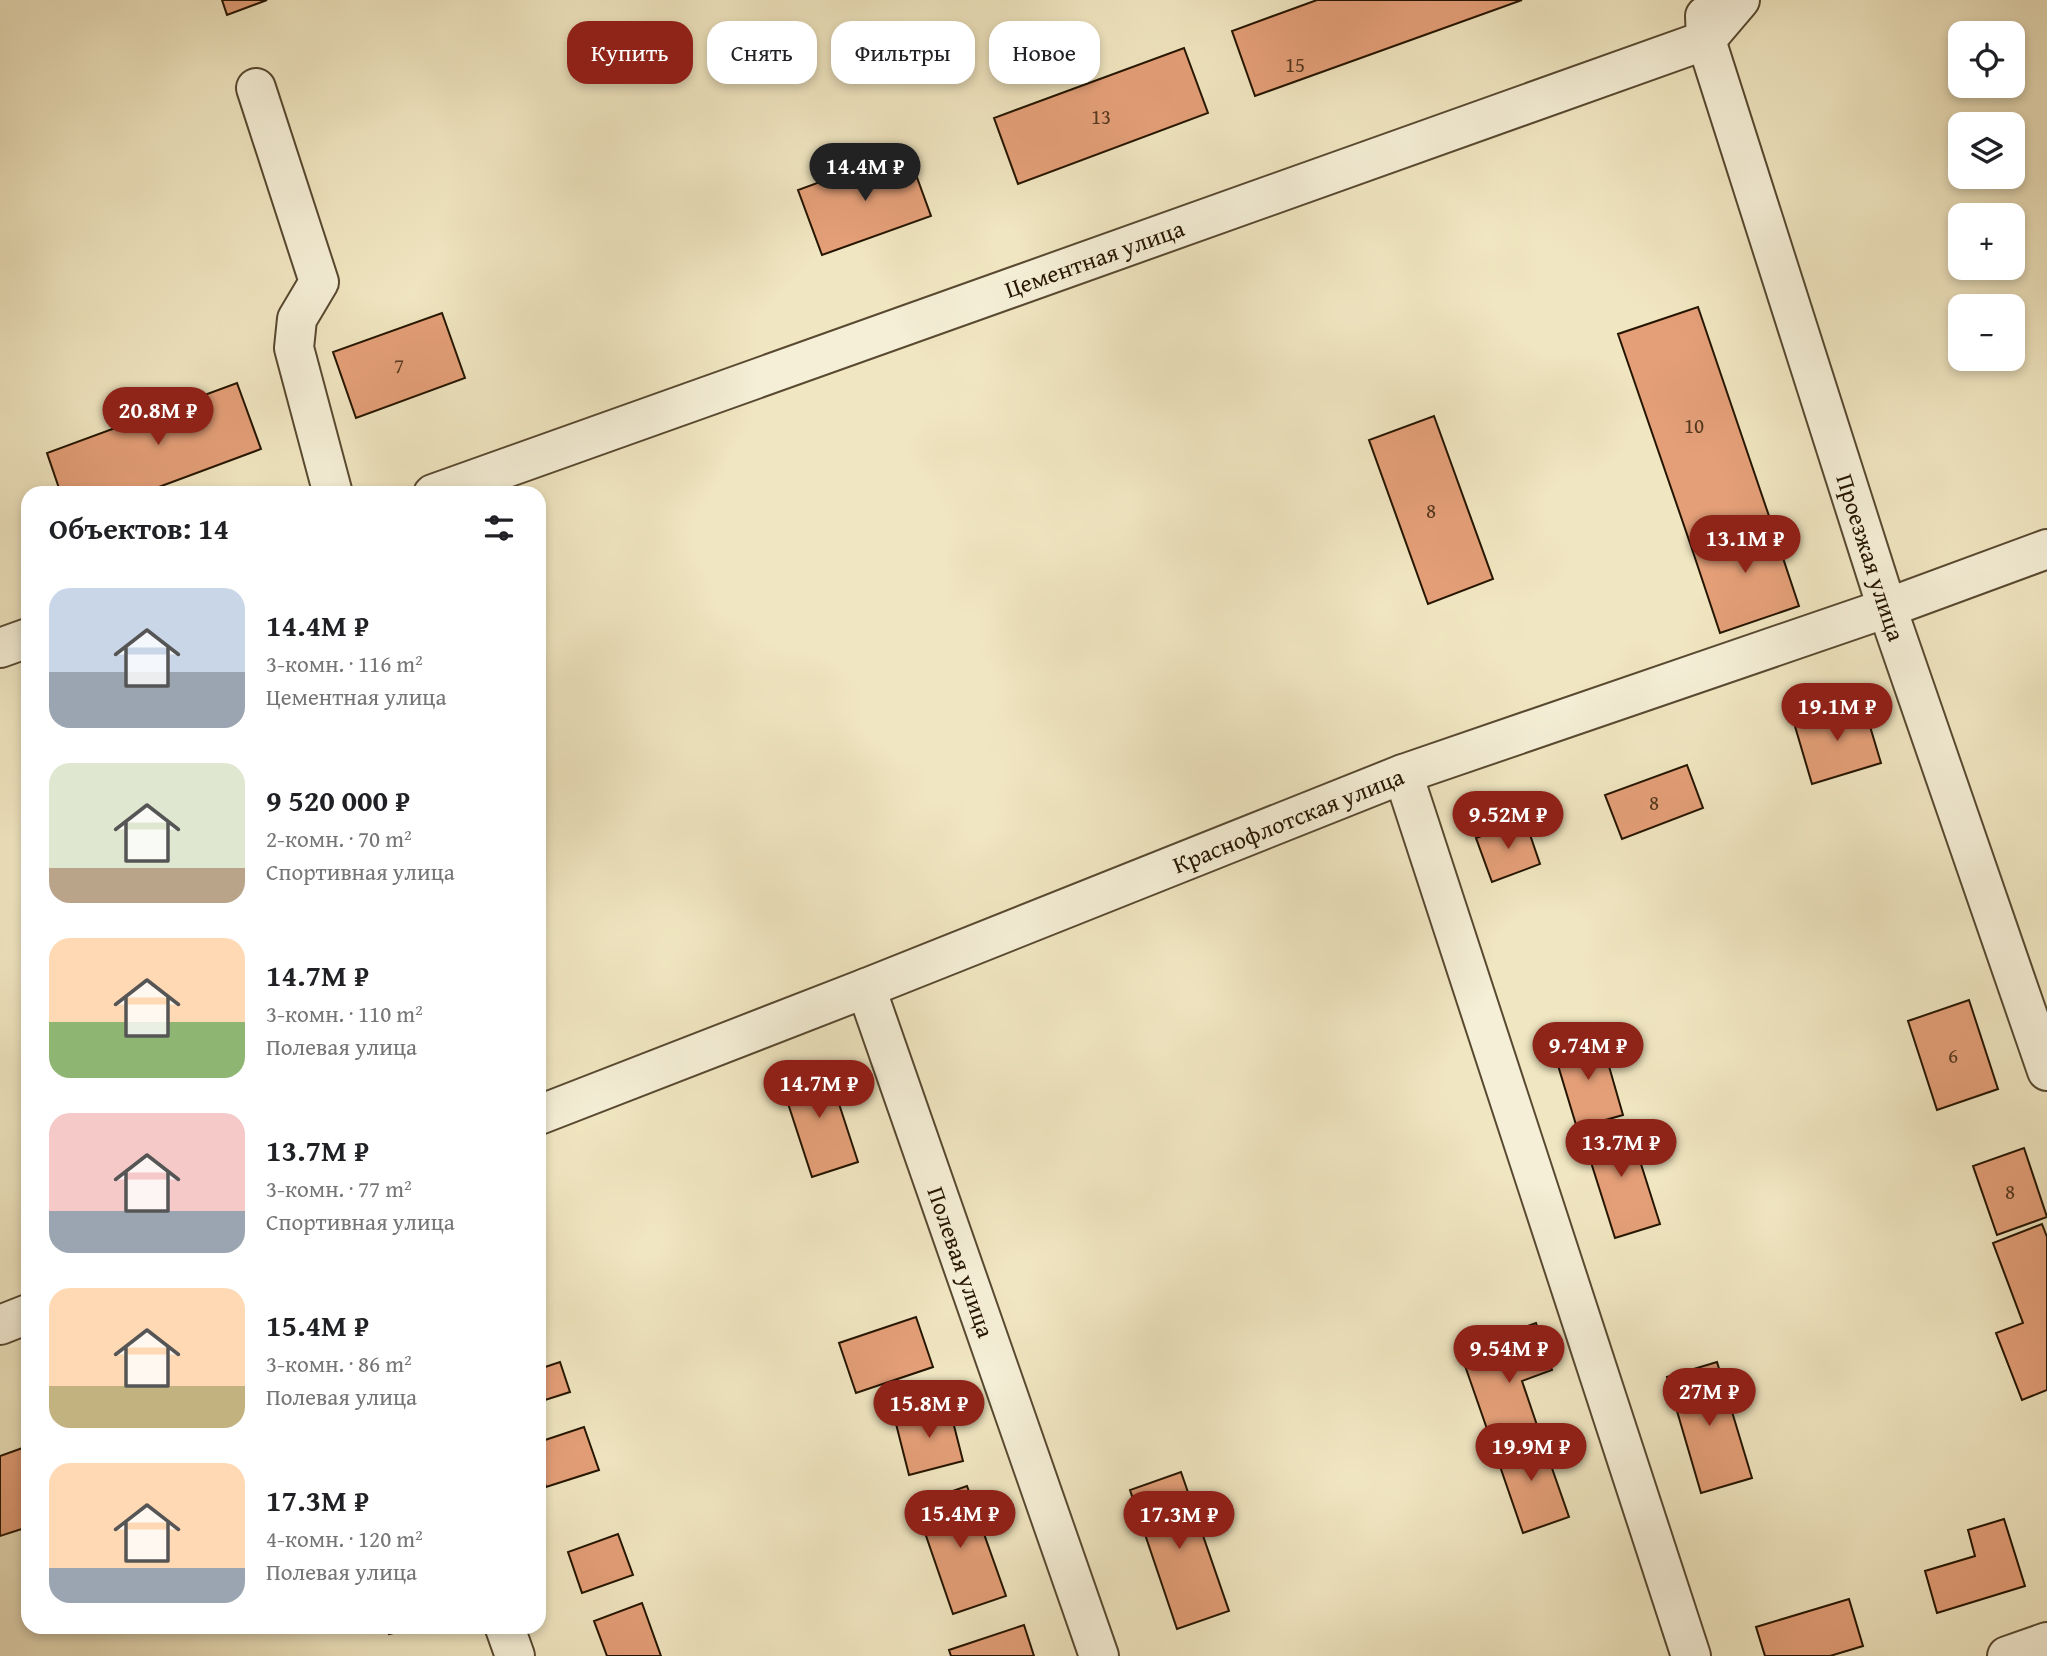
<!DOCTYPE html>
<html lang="ru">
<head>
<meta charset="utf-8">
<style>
  :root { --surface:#fff; --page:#f6f6f6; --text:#202124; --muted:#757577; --accent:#8f2418 }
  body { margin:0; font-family:"Gentium Book Plus",serif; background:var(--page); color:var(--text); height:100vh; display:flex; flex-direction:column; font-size:26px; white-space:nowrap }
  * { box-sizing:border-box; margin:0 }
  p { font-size:23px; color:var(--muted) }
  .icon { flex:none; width:38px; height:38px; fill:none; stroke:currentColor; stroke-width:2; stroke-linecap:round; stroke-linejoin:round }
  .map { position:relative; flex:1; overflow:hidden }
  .drawer { position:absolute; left:21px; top:486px; width:525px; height:1148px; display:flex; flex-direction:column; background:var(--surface); border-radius:21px; box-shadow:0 4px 10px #0003 }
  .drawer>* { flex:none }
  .banner { position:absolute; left:567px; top:21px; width:665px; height:63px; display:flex; gap:14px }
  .buttons { position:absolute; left:1948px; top:21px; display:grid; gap:14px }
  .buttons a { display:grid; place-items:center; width:77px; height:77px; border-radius:14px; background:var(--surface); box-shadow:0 4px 10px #0003; font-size:35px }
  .price { position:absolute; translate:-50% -60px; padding:0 16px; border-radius:24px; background:var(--accent); color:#fff; font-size:23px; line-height:46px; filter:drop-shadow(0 2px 4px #0008) }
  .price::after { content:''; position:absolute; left:50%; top:42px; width:21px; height:16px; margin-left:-10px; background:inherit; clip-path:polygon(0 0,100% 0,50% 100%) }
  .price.active { background:#222; color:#fff }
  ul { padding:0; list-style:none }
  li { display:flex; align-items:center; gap:21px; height:175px; padding:0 28px }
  li span { display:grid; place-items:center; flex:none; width:196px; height:140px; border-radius:21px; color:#555 }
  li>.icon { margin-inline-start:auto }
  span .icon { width:84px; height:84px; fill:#fffc; stroke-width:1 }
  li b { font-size:30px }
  h2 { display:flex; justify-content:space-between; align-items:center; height:84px; padding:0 28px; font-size:30px }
  .pill { padding:0 24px; border-radius:21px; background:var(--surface); box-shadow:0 4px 10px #0003; font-size:24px; line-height:63px }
  .pill.active { background:var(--accent); color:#fff }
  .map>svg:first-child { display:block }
  .building { fill:#e49f78; stroke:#251500; stroke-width:2 }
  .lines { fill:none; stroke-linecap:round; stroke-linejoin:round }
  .minor-casing { stroke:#584930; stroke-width:42 }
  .minor { stroke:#f5efd7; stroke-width:38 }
  .labels { text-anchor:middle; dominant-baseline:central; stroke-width:5; stroke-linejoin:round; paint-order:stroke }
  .number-label { font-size:21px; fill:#55381e }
  .street-label { font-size:24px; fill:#251500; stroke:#f5efd7 }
</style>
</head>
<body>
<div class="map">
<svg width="2047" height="1656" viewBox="0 0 2047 1656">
  <rect width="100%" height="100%" fill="#f0e6c1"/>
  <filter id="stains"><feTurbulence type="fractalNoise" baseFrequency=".00286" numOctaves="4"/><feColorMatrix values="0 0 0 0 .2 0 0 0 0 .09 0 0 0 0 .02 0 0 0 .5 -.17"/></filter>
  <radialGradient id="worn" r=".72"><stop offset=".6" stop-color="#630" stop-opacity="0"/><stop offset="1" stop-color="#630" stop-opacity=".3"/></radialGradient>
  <path class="building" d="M 222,0 L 267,0 L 227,15 Z
    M 1317,0 L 1522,0 L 1255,96 L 1232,31 Z
    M 1184,48 L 1208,113 L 1018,184 L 994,118 Z
    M 907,150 L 931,216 L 822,255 L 798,190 Z
    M 1698,307 L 1769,516 L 1690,543 L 1618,334 Z
    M 442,313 L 465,378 L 356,418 L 333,352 Z
    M 237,383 L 261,449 L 140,494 L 61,494 L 47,453 Z
    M 1434,416 L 1493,579 L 1428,604 L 1369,440 Z
    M 1769,516 L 1799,606 L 1720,633 L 1690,543 Z
    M 1863,703 L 1881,763 L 1812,784 L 1794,723 Z
    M 1687,765 L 1703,808 L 1622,839 L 1605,795 Z
    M 1525,820 L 1540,864 L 1492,882 L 1476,838 Z
    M 1969,1000 L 1998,1089 L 1937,1110 L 1908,1021 Z
    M 1600,1035 L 1623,1115 L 1577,1128 L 1553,1049 Z
    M 826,1064 L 858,1162 L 812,1177 L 780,1079 Z
    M 1627,1120 L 1660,1224 L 1615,1238 L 1582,1134 Z
    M 2024,1148 L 2047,1217 L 1997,1235 L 1973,1166 Z
    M 2042,1224 L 2047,1237 L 2047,1390 L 2022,1400 L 1996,1333 L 2023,1323 L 1993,1243 Z
    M 916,1317 L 933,1367 L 856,1393 L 839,1343 Z
    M 1536,1323 L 1552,1370 L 1522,1381 L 1540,1434 L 1494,1449 L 1463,1360 L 1506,1346 L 1502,1335 Z
    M 560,1362 L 570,1392 L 539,1402 L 539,1369 Z
    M 1717,1362 L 1752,1478 L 1701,1493 L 1667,1377 Z
    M 949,1406 L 963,1461 L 909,1475 L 895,1420 Z
    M 584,1427 L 599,1470 L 546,1487 L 539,1465 L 539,1442 Z
    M 1540,1434 L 1569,1517 L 1523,1533 L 1494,1449 Z
    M 28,1446 L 28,1527 L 0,1536 L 0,1456 Z
    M 1181,1472 L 1229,1611 L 1177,1629 L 1130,1490 Z
    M 967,1486 L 1006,1596 L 953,1614 L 915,1504 Z
    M 2004,1519 L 2025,1586 L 1937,1613 L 1925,1571 L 1975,1556 L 1968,1530 Z
    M 618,1534 L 633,1575 L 582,1593 L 568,1552 Z
    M 1849,1599 L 1863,1646 L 1830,1656 L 1765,1656 L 1756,1627 Z
    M 642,1603 L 661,1656 L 607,1656 L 594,1621 Z
    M 1024,1625 L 1034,1656 L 951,1656 L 949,1650 Z
    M 387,1628 L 415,1628 L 389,1634 Z"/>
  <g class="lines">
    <defs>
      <g id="minor">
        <path id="s1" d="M 1705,16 L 1706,40 L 1887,608 L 2047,1071"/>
        <path d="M 256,88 L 319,282 L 297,319 L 294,348 L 333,494"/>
        <path id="s2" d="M 433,494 L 1706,40 L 1740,0"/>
        <path d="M 0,648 L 28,638"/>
        <path d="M 1403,774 L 1691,1656"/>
        <path id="s3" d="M 866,988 L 1099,1656"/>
        <path id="s4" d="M 539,1115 L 866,988 L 1403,774 L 1887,608 L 2047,549"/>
        <path d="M 0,1325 L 28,1314"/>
        <path d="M 505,1628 L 515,1656"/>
        <path d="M 2007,1656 L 2047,1642"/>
      </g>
    </defs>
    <use href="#minor" class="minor-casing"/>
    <use href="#minor" class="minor"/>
  </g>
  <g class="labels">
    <g class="number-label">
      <text x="1295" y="64">15</text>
      <text x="1101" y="116">13</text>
      <text x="399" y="365">7</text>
      <text x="1694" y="425">10</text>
      <text x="1431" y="510">8</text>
      <text x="1654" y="802">8</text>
      <text x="1953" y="1055">6</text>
      <text x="2010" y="1191">8</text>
    </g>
    <g class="street-label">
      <text stroke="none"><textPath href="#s2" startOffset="702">Цементная улица</textPath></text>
      <text stroke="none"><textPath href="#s1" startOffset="567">Проезжая улица</textPath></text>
      <text stroke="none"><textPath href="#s4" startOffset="805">Краснофлотская улица</textPath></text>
      <text stroke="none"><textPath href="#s3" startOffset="290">Полевая улица</textPath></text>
    </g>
  </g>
  <rect width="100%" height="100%" filter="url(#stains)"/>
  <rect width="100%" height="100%" fill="url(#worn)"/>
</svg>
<div class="buttons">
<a><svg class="icon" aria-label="locate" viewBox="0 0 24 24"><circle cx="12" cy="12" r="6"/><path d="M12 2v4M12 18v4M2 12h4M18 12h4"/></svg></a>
<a><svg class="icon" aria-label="layers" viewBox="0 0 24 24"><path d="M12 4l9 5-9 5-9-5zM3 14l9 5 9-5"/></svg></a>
<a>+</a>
<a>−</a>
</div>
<b class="price active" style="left:865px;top:203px">14.4M ₽</b>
<b class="price" style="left:158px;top:447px">20.8M ₽</b>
<b class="price" style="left:1745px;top:575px">13.1M ₽</b>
<b class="price" style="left:1837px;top:743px">19.1M ₽</b>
<b class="price" style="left:1508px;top:851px">9.52M ₽</b>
<b class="price" style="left:1588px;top:1082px">9.74M ₽</b>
<b class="price" style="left:819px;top:1120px">14.7M ₽</b>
<b class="price" style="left:1621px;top:1179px">13.7M ₽</b>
<b class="price" style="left:1509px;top:1385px">9.54M ₽</b>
<b class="price" style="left:1709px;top:1428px">27M ₽</b>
<b class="price" style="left:929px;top:1440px">15.8M ₽</b>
<b class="price" style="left:1531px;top:1483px">19.9M ₽</b>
<b class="price" style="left:960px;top:1550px">15.4M ₽</b>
<b class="price" style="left:1179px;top:1551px">17.3M ₽</b>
<div class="banner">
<a class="pill active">Купить</a>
<a class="pill">Снять</a>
<a class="pill">Фильтры</a>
<a class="pill">Новое</a>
</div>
<section class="drawer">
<h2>Объектов: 14<svg class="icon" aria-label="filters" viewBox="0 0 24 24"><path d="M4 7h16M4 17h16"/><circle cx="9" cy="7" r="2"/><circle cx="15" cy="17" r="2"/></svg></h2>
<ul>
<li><span style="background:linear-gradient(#c9d6e8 60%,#9aa5b1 0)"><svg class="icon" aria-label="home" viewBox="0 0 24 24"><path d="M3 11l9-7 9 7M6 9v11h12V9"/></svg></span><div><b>14.4M ₽</b><p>3-комн. · 116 m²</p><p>Цементная улица</p></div></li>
<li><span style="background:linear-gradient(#dfe7d0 75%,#b9a48a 0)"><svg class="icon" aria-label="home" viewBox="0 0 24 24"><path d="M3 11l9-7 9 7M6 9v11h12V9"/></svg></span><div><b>9 520 000 ₽</b><p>2-комн. · 70 m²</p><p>Спортивная улица</p></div></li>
<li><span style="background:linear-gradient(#ffd9b3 60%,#8fb573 0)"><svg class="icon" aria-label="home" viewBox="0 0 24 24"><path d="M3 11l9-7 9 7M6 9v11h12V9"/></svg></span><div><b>14.7M ₽</b><p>3-комн. · 110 m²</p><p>Полевая улица</p></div></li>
<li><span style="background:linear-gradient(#f6c9c9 70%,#9aa5b1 0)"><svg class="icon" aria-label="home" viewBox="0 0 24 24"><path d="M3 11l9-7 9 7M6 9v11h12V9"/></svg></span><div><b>13.7M ₽</b><p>3-комн. · 77 m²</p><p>Спортивная улица</p></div></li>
<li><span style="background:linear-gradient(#ffd9b3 70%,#c2b280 0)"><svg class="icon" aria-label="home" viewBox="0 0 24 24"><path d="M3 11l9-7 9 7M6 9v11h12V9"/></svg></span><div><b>15.4M ₽</b><p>3-комн. · 86 m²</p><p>Полевая улица</p></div></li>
<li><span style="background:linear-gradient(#ffd9b3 75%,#9aa5b1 0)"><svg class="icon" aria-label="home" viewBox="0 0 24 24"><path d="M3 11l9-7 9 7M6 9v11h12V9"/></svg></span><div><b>17.3M ₽</b><p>4-комн. · 120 m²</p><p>Полевая улица</p></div></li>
</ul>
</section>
</div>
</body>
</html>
